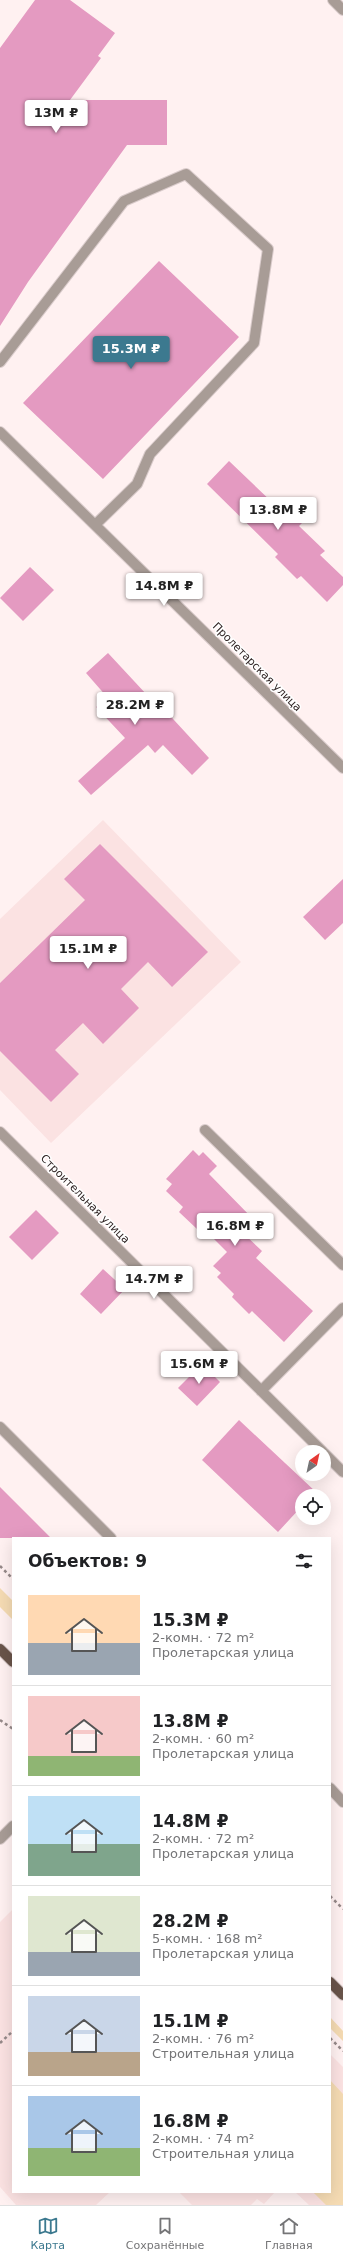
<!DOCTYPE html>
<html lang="ru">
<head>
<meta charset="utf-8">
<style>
  :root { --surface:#fff; --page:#f6f6f6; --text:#202124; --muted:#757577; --line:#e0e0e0; --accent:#3c798f }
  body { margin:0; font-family:"DejaVu Sans",sans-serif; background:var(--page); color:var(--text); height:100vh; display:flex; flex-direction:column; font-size:15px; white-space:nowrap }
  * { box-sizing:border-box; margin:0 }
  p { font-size:13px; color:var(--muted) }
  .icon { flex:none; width:22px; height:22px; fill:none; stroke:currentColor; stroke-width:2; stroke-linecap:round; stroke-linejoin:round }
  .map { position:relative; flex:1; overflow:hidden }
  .details { position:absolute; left:12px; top:1537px; width:319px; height:656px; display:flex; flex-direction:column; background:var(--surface); border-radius:0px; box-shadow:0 4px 16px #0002 }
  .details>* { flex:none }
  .needle { width:26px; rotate:33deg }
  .buttons { position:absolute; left:295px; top:1445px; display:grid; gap:8px }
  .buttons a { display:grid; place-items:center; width:36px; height:36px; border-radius:50%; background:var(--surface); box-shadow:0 4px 16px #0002; font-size:20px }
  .price { position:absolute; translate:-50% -34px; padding:0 9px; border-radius:4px; background:#fff; color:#222; font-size:13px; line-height:26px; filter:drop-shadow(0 1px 2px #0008) }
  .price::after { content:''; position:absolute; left:50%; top:24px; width:12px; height:9px; margin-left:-6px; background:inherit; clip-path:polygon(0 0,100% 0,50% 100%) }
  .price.selected { background:var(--accent); color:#fff }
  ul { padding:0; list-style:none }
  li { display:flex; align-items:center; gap:12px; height:100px; padding:0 16px }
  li+li { border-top:1px solid var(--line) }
  li span { display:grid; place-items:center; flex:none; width:112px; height:80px; border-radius:0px; color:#555 }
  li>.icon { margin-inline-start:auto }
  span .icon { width:48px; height:48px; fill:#fffc; stroke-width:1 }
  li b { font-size:17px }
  h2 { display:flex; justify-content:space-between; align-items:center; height:48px; padding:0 16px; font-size:17px }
  .tab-bar { display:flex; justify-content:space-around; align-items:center; height:56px; border-top:1px solid var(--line); background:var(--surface); font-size:11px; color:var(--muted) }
  .tab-bar a { display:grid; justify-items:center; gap:2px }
  .tab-bar .selected { color:var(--accent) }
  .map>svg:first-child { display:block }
  .built { fill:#fbe2e2 }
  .green { fill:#f5dbb3 }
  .building { fill:#e49ac1 }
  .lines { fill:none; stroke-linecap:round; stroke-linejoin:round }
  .minor-casing { stroke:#dacccc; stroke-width:12 }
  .major-casing { stroke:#dacccc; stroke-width:12 }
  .path { stroke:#968989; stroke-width:2.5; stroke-dasharray:3 3; stroke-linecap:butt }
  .minor { stroke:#a89c96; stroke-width:10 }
  .major { stroke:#69544a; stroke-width:10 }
  .labels { text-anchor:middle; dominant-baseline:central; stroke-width:3; stroke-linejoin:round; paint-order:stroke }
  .street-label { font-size:11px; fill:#312525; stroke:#fff }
</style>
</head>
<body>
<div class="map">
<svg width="343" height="2205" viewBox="0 0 343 2205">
  <rect width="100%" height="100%" fill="#fff1f1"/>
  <path class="built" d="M 103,820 L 241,962 L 51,1143 L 0,1090 L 0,919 Z
    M 13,1909 L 13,2192 L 110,2192 L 96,2205 L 16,2205 L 0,2187 L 0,1922 Z
    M 330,2054 L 343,2067 L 343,2205 L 309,2205 L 295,2192 L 330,2192 Z
    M 179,2192 L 275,2192 L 264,2204 L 257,2199 L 251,2205 L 192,2205 Z"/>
  <path class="green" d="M 0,1588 L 13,1601 L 13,1620 L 0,1607 Z
    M 330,2017 L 343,2031 L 343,2041 L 330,2028 Z
    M 330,2080 L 343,2094 L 343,2205 L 326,2205 L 313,2192 L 330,2192 Z"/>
  <path class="building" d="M 35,0 L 70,0 L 115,33 L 98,56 L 101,58 L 70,100 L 167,100 L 167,145 L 127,145 L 28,282 L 0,326 L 0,48 Z
    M 159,261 L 239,337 L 103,479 L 23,403 Z
    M 229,461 L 274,504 L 279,499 L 303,522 L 299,526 L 325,551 L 320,555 L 343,577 L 343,585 L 327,602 L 301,576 L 297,579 L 275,557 L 278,554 L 207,484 Z
    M 30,567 L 54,590 L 23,621 L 0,598 Z
    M 108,653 L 160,709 L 162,707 L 209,758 L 192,775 L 163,745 L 155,753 L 148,745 L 91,795 L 78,781 L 125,738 L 96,707 L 107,697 L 86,673 Z
    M 100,844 L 208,952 L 172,987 L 148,962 L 121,989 L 139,1008 L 103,1044 L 83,1023 L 55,1050 L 79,1074 L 51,1102 L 0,1051 L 0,983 L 85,900 L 64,879 Z
    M 343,879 L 343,923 L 325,940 L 303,917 Z
    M 193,1150 L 199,1156 L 203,1152 L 217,1166 L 209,1174 L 256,1222 L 244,1234 L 262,1251 L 256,1258 L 313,1311 L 284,1342 L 252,1311 L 249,1314 L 232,1297 L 234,1294 L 217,1277 L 221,1273 L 213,1266 L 227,1252 L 201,1226 L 197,1229 L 179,1212 L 183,1207 L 166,1191 L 172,1184 L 166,1179 Z
    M 36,1210 L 59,1233 L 32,1260 L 9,1237 Z
    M 103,1269 L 125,1289 L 101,1314 L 80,1294 Z
    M 202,1364 L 220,1382 L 197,1406 L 178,1388 Z
    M 239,1420 L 316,1492 L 312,1496 L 302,1496 L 302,1506 L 278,1532 L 202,1460 Z
    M 0,1487 L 51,1538 L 0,1538 Z"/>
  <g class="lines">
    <defs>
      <path id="minor" d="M 333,0 L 343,10
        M 0,362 L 124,201 L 186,174 L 268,249 L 254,343 L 150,454 L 137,484 L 96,524
        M 0,432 L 343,768
        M 205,1130 L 343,1265
        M 0,1132 L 323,1452
        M 261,1391 L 343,1308
        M 0,1427 L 111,1538
        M 324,1453 L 343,1472
        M 330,1788 L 343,1802
        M 0,1839 L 13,1826"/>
      <path id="major" d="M 0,1649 L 13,1662
        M 330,1982 L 343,1995"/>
    </defs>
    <use href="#minor" class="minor-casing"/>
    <use href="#major" class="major-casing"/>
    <path class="path" d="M 0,1566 L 13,1579
      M 0,1720 L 13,1729
      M 330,1896 L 343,1909
      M 330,2038 L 343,2051
      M 0,2043 L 13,2031"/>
    <use href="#minor" class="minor"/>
    <use href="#major" class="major"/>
  </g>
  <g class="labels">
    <g class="street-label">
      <text transform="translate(257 667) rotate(45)">Пролетарская улица</text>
      <text transform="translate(85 1199) rotate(45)">Строительная улица</text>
    </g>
  </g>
</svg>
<div class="buttons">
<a><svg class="needle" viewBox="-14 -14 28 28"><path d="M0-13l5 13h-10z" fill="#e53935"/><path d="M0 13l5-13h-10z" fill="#757577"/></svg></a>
<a><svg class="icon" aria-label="locate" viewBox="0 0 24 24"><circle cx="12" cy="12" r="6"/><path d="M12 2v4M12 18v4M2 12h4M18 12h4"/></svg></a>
</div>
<b class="price" style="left:56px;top:134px">13M ₽</b>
<b class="price selected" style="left:131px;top:370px">15.3M ₽</b>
<b class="price" style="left:278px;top:531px">13.8M ₽</b>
<b class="price" style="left:164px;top:607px">14.8M ₽</b>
<b class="price" style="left:135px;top:726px">28.2M ₽</b>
<b class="price" style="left:88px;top:970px">15.1M ₽</b>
<b class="price" style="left:235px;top:1247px">16.8M ₽</b>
<b class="price" style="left:154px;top:1300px">14.7M ₽</b>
<b class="price" style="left:199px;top:1385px">15.6M ₽</b>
<section class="details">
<h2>Объектов: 9<svg class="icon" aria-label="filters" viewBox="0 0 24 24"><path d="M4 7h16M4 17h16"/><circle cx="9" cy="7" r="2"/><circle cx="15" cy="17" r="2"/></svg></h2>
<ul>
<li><span style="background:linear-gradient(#ffd9b3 60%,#9aa5b1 0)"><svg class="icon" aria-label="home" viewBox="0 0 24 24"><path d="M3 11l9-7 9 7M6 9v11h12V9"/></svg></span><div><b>15.3M ₽</b><p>2-комн. · 72 m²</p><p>Пролетарская улица</p></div></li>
<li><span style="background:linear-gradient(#f6c9c9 75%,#8fb573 0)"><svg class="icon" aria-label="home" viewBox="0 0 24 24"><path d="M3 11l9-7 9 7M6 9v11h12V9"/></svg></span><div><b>13.8M ₽</b><p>2-комн. · 60 m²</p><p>Пролетарская улица</p></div></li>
<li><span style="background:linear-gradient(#bfe0f5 60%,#7fa58c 0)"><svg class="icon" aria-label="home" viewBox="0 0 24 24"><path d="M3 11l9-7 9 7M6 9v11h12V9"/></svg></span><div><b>14.8M ₽</b><p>2-комн. · 72 m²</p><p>Пролетарская улица</p></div></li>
<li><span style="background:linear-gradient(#dfe7d0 70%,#9aa5b1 0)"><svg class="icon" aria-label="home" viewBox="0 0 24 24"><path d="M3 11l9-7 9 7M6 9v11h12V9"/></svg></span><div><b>28.2M ₽</b><p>5-комн. · 168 m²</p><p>Пролетарская улица</p></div></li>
<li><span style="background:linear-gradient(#c9d6e8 70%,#b9a48a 0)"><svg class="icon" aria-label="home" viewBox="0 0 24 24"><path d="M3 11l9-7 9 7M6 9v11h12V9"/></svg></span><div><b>15.1M ₽</b><p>2-комн. · 76 m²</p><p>Строительная улица</p></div></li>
<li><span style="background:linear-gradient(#a9c7e8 65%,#8fb573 0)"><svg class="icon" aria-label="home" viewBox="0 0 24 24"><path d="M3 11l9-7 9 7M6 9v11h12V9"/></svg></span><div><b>16.8M ₽</b><p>2-комн. · 74 m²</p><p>Строительная улица</p></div></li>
</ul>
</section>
</div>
<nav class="tab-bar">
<a class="selected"><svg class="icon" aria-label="map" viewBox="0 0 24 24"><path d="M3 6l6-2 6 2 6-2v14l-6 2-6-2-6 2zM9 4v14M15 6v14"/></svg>Карта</a>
<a><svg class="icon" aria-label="saved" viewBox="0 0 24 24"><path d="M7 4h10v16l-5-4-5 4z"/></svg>Сохранённые</a>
<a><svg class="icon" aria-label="home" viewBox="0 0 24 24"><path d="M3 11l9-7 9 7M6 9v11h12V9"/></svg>Главная</a>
</nav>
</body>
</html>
